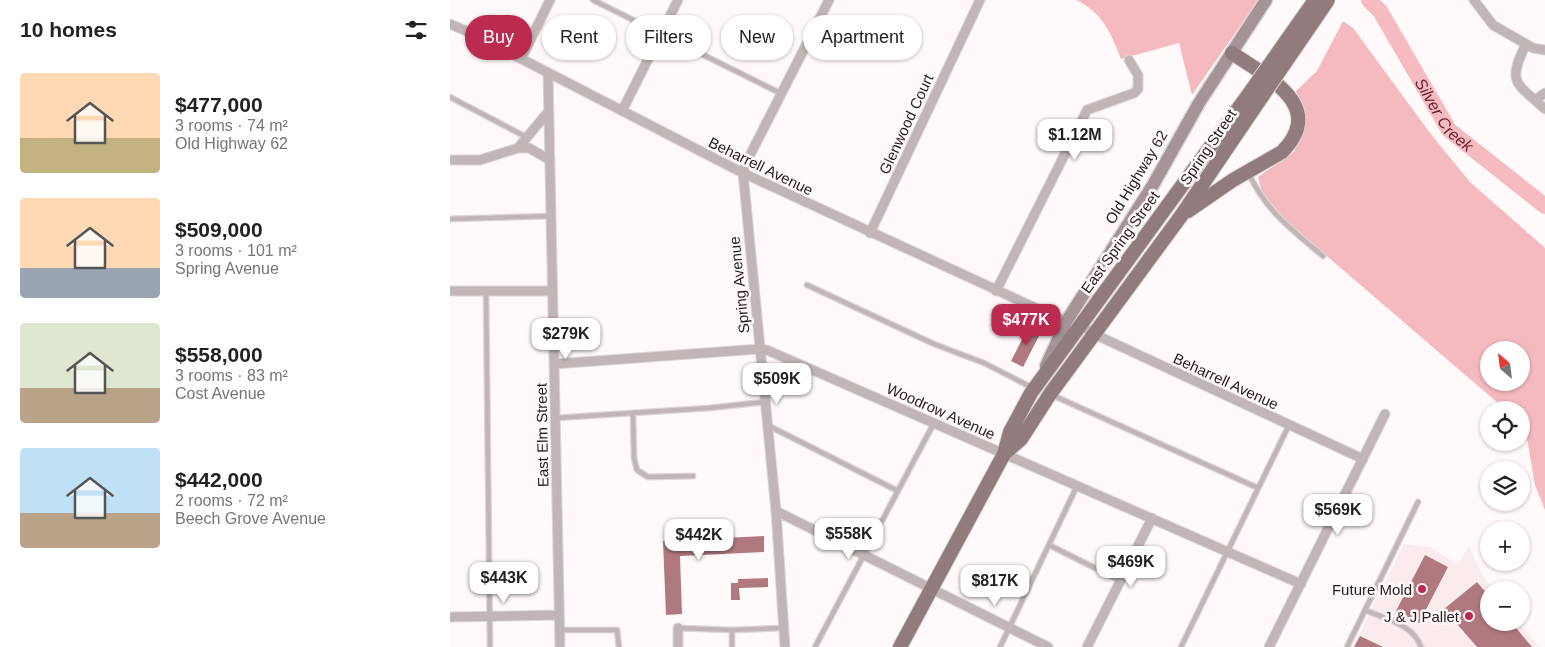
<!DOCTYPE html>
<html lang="en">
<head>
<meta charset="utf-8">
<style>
  :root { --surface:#fff; --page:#f6f6f6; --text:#222; --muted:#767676; --accent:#bb2b50 }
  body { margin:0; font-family:Arial,sans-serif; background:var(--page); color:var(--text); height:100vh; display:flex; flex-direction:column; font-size:19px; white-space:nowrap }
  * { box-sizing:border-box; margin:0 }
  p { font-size:16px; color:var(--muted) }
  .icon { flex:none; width:28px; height:28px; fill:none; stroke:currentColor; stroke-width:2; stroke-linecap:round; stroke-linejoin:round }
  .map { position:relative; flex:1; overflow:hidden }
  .panel { display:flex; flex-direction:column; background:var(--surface); width:450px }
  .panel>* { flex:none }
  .banner { position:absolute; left:15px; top:15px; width:475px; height:45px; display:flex; gap:10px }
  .needle { width:32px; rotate:332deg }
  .fabs { position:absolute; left:1030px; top:341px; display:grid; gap:10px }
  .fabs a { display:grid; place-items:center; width:50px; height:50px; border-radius:50%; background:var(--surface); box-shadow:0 1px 4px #0004; font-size:25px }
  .price { position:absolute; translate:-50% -42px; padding:0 11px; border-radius:10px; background:#fff; color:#222; font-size:16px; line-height:32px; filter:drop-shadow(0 1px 2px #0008) }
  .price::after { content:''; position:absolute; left:50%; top:30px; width:15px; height:11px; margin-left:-8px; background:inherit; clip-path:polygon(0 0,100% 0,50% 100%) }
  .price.current { background:var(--accent); color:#fff }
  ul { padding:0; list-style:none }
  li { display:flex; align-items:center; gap:15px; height:125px; padding:0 20px }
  li span { display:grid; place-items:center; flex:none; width:140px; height:100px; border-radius:5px; color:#555 }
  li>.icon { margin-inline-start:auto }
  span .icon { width:60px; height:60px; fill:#fffc; stroke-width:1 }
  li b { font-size:21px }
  h2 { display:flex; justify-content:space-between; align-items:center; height:60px; padding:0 20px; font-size:21px }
  .chip { padding:0 18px; border-radius:22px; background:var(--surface); box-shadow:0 1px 4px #0004; font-size:18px; line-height:45px }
  .chip.current { background:var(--accent); color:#fff }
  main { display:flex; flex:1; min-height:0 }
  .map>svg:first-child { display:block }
  .built { fill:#faebec }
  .forest { fill:#f5b9c0; fill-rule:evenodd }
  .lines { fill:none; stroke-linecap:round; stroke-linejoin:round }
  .river { stroke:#f6bac1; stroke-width:16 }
  .building { fill:#b0797f }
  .lane-casing { stroke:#dcd6d6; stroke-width:7 }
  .street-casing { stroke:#dcd6d6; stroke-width:11 }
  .secondary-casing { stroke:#dcd6d6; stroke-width:15 }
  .primary-casing { stroke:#dcd6d6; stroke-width:16 }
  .lane { stroke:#c2b5b6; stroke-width:4.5 }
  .street { stroke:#c2b5b6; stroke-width:9 }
  .secondary { stroke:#a69395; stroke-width:12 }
  .primary { stroke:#917b7d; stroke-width:14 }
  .primary-bridge-casing { stroke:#dcd6d6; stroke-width:16; stroke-linecap:butt }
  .primary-bridge { stroke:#917b7d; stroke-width:14 }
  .poi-dot { fill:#bb2b50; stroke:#fff9f9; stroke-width:2 }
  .labels { text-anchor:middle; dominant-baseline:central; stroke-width:5; stroke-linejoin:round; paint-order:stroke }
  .street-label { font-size:15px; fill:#261c1d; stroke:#fff9f9 }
  .poi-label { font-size:15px; fill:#261c1d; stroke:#fff9f9; text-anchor:end }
  .water-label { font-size:16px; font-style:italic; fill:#641f2e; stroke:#fff9f9 }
</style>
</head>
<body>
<main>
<section class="panel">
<h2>10 homes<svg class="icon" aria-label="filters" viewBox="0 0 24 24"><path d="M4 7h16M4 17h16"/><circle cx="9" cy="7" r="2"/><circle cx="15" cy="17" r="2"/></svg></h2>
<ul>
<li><span style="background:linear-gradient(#ffd9b3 65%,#c2b280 0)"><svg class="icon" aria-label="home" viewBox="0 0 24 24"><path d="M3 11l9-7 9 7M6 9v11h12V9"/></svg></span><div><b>$477,000</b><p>3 rooms · 74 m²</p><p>Old Highway 62</p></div></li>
<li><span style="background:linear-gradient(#ffd9b3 70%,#9aa5b1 0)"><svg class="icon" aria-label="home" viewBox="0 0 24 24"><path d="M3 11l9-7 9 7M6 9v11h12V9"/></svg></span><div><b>$509,000</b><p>3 rooms · 101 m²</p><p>Spring Avenue</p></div></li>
<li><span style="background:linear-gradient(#dfe7d0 65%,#b9a48a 0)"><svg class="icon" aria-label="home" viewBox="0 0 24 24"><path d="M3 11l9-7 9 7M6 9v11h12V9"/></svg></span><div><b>$558,000</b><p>3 rooms · 83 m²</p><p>Cost Avenue</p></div></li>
<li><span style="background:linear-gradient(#bfe0f5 65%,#b9a48a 0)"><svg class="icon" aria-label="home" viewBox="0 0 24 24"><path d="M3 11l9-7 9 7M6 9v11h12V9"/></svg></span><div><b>$442,000</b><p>2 rooms · 72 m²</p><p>Beech Grove Avenue</p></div></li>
</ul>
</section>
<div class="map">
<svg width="1095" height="647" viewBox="0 0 1095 647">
  <rect width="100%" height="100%" fill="#fff9f9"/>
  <path class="built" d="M 954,544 L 980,547 L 1008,564 L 1019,546 L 1032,574 L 1043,590 L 1039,590 L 1039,622 L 1069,623 L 1089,647 L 903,647 Z"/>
  <path class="forest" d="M 626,0 L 808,0 L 742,95 L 729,43 L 671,59 C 661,33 652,12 626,0 Z
    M 893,21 L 903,28 L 980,133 L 1020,182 L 1095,248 L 1095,510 L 1085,485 L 1075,427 L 1071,424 L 1071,410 L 1056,410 L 836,221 L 812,192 L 808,177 L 844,152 L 855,120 L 846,91 L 867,71 ZM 1039,350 L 1071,350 L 1071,382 L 1039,382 Z"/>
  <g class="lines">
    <path class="river" id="s1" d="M 919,0 L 930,11 L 999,130 L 1095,206"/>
  </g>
  <path class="building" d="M 579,326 L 591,332 L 573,367 L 561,361 Z
    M 314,536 L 314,552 L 230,556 L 232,614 L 216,615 L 213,541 Z
    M 975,555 L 998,567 L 969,623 L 946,611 Z
    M 318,578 L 318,587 L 289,588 L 290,600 L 281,600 L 281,583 L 288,583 L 288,579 Z
    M 1027,582 L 1039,596 L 1039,622 L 1061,622 L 1082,647 L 1027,647 L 994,609 Z
    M 910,636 L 933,647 L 904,647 Z"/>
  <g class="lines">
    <defs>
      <path id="lane" d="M 143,0 L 332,94
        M 0,97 L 76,137
        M 798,172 C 816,211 841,229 873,256
        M 0,219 L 101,216
        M 357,285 L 484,344 L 534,363 L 583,388
        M 36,291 L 40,647
        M 602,395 L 808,488
        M 183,414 L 184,458 L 187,470 L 198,477 L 243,476
        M 105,418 L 259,408 L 315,402
        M 317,425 L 448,491
        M 599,545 L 671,581
        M 915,610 C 935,619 963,624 971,647
        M 228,628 L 282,630
        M 109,630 L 167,630 L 169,647
        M 282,647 L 282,630 L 333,628
        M 365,647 L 484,423
        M 550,647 L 627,486
        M 731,647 L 839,425
        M 897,647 L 968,502"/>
      <path id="street" d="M 1024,0 L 1043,25 L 1083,48 L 1095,50
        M 0,24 L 21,33 L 293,173 L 616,322
        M 1076,44 C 1057,83 1065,82 1095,109
        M 71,59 L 100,0
        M 98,73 L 110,647
        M 1085,100 L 1095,93
        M 172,111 L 228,0
        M 68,148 L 79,148 L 100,160
        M 0,160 L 30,160 L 68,148 L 98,112
        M 420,233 L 530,0
        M 0,291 L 102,291
        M 546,291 L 637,110 L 684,93 L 688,89 L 688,75 L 679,60
        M 630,325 L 644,334 L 913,459
        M 104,364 L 309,349 L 317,350 L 851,584
        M 326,511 L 598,647
        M 0,617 L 109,615
        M 228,628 L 228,647
        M 335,647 L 326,511 L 293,173 L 297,161 L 379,0
        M 637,647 L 702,518
        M 819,647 L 935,414"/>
      <path id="secondary" d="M 596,366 L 616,322 L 703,185 L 749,103 L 816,0"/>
      <path id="primary" d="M 738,211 L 783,180 L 832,152 C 878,105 815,76 782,53
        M 554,454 L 571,439 L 600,394 L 731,216 L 813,95
        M 450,647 L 554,454 L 560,432 L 581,393 L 801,91"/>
    </defs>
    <use href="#lane" class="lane-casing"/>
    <use href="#street" class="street-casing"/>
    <use href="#secondary" class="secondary-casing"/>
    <use href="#primary" class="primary-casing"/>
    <use href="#lane" class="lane"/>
    <use href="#street" class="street"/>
    <use href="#secondary" class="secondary"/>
    <use href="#primary" class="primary"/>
    <defs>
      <path id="primary-bridge" d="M 801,91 L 865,0
        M 813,95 L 878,0"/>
    </defs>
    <use href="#primary-bridge" class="primary-bridge-casing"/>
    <use href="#primary-bridge" class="primary-bridge"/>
  </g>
  <g class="poi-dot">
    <circle cx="972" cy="589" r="5"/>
    <circle cx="1019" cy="616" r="5"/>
  </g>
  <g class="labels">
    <g class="street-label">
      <text transform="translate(456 124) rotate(-65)">Glenwood Court</text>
      <text transform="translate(758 147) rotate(-56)">Spring Street</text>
      <text transform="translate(311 166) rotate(26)">Beharrell Avenue</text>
      <text transform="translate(686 177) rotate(-59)">Old Highway 62</text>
      <text transform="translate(670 242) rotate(-54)">East Spring Street</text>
      <text transform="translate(289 285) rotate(-96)">Spring Avenue</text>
      <text transform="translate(776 381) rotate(25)">Beharrell Avenue</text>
      <text transform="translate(491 411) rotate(24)">Woodrow Avenue</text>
      <text transform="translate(92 435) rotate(-91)">East Elm Street</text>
    </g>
    <g class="poi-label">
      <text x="962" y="589">Future Mold</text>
      <text x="1009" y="616">J &amp; J Pallet</text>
    </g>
    <g class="water-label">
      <text stroke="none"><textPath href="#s1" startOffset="138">Silver Creek</textPath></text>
    </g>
  </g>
</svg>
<div class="fabs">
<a><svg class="needle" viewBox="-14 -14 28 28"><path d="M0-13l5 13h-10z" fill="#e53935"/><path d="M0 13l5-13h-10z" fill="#767676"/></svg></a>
<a><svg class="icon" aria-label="locate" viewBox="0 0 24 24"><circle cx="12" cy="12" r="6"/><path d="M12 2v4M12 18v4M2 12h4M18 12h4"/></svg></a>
<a><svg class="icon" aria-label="layers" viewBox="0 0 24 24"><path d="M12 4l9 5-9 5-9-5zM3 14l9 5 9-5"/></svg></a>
<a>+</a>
<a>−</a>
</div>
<b class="price" style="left:625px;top:161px">$1.12M</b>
<b class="price current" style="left:576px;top:346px">$477K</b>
<b class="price" style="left:116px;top:360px">$279K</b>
<b class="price" style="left:327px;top:405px">$509K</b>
<b class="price" style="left:888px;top:536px">$569K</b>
<b class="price" style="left:399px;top:560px">$558K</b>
<b class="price" style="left:249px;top:561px">$442K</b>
<b class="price" style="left:681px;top:588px">$469K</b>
<b class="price" style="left:54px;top:604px">$443K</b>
<b class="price" style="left:545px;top:607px">$817K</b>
<div class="banner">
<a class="chip current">Buy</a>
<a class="chip">Rent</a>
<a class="chip">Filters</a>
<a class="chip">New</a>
<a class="chip">Apartment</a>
</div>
</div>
</main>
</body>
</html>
